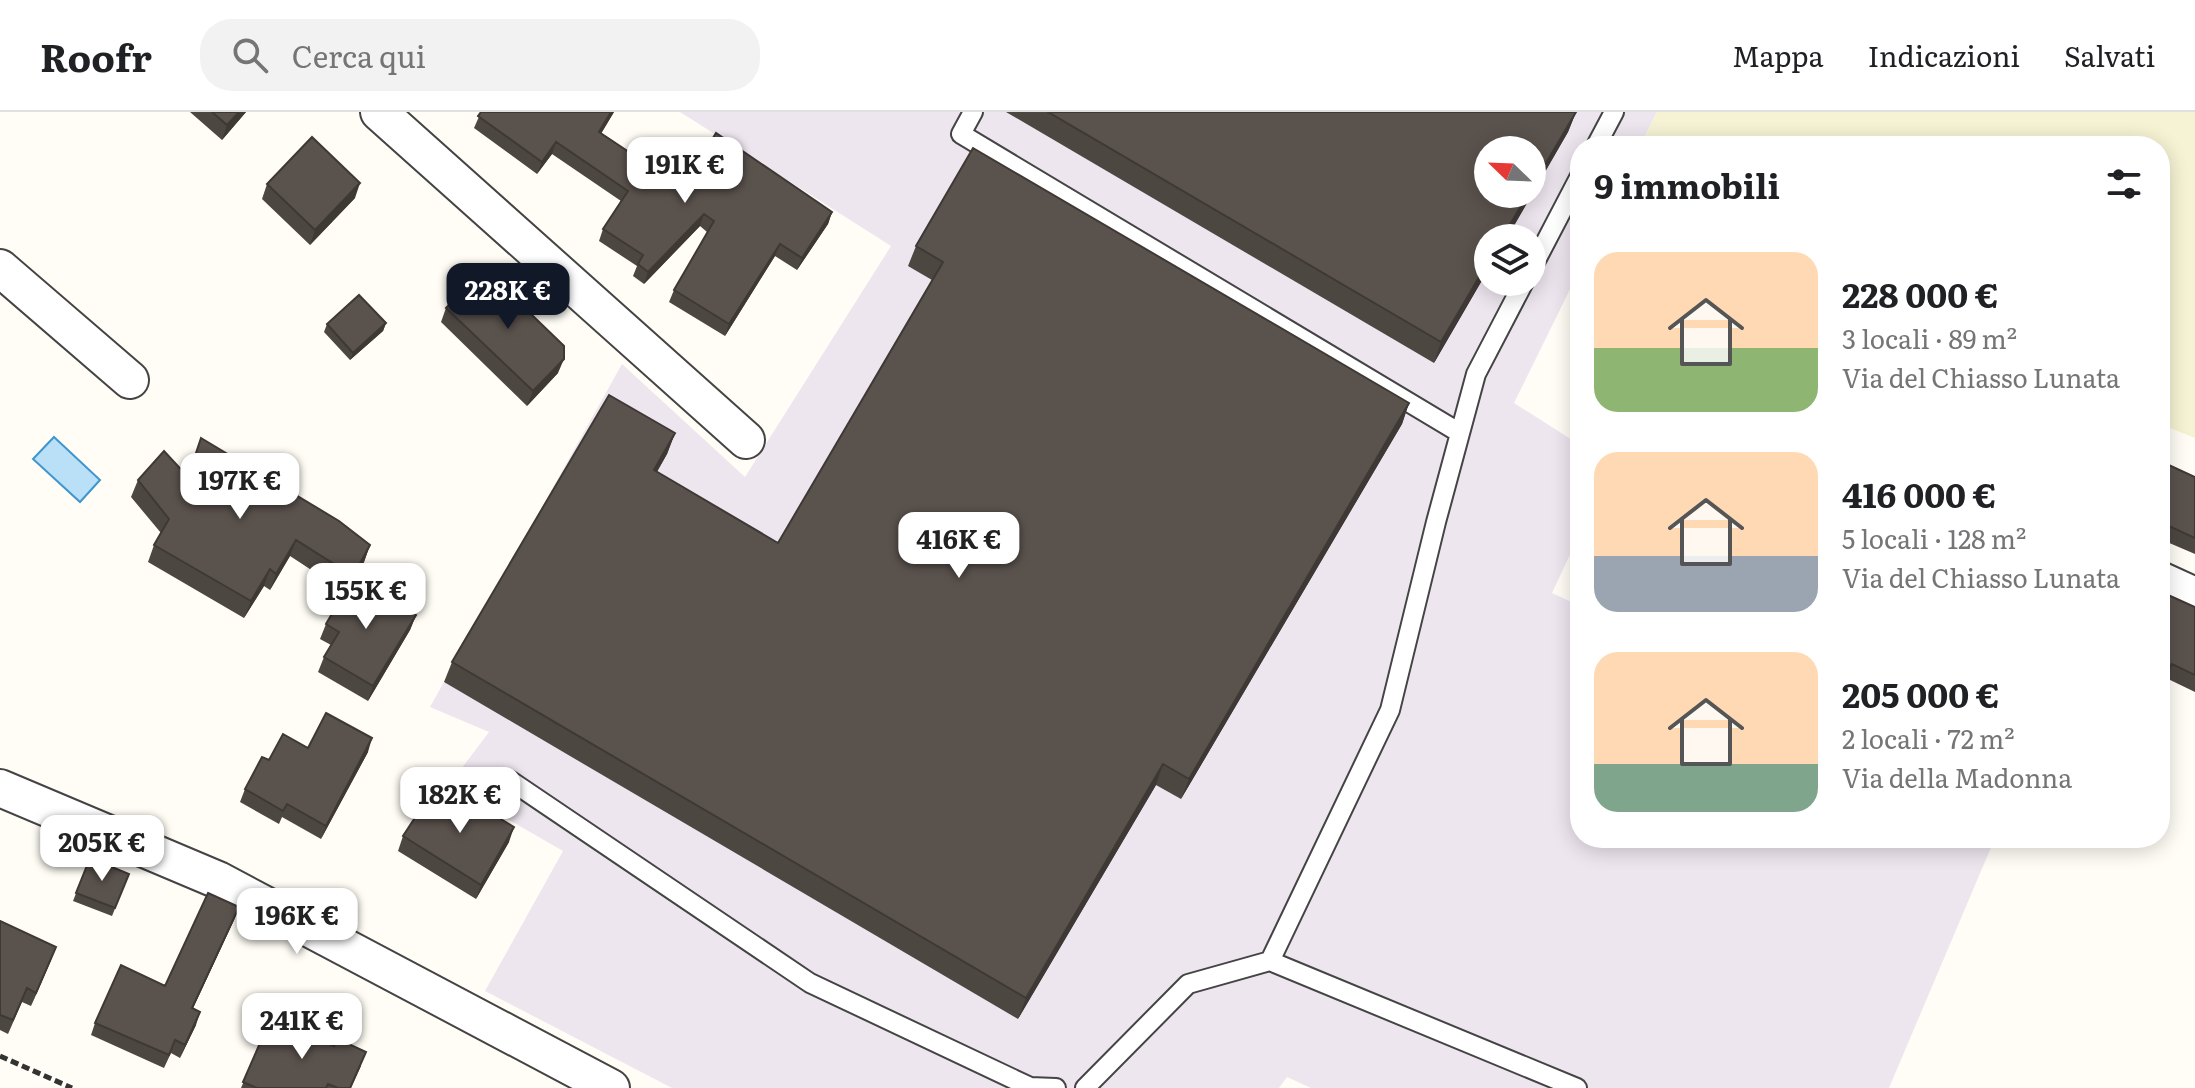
<!DOCTYPE html>
<html lang="it">
<head>
<meta charset="utf-8">
<style>
  :root { --surface:#fff; --page:#f2f2f2; --text:#202124; --muted:#757577; --line:#e0e0e0; --accent:#111827 }
  body { margin:0; font-family:Literata,serif; background:var(--page); color:var(--text); height:100vh; display:flex; flex-direction:column; font-size:30px; white-space:nowrap }
  * { box-sizing:border-box; margin:0 }
  p { font-size:26px; color:var(--muted) }
  .icon { flex:none; width:44px; height:44px; fill:none; stroke:currentColor; stroke-width:2; stroke-linecap:round; stroke-linejoin:round }
  .map { position:relative; flex:1; overflow:hidden }
  .details { position:absolute; left:1570px; top:24px; width:600px; height:712px; display:flex; flex-direction:column; background:var(--surface); border-radius:32px; box-shadow:0 4px 20px #0003 }
  .details>* { flex:none }
  .needle { width:52px; rotate:293deg }
  .fabs { position:absolute; left:1474px; top:24px; display:grid; gap:16px }
  .fabs a { display:grid; place-items:center; width:72px; height:72px; border-radius:50%; background:var(--surface); box-shadow:0 4px 20px #0003; font-size:40px }
  .price { position:absolute; translate:-50% -68px; padding:0 18px; border-radius:16px; background:#fff; color:#222; font-size:26px; line-height:52px; filter:drop-shadow(0 2px 4px #0008) }
  .price::after { content:''; position:absolute; left:50%; top:48px; width:24px; height:18px; margin-left:-12px; background:inherit; clip-path:polygon(0 0,100% 0,50% 100%) }
  .price.active { background:var(--accent); color:#fff }
  ul { padding:0; list-style:none }
  li { display:flex; align-items:center; gap:24px; height:200px; padding:0 24px }
  li span { display:grid; place-items:center; flex:none; width:224px; height:160px; border-radius:24px; color:#555 }
  li>.icon { margin-inline-start:auto }
  span .icon { width:96px; height:96px; fill:#fffc; stroke-width:1 }
  li b { font-size:34px }
  h2 { display:flex; justify-content:space-between; align-items:center; height:96px; padding:0 24px; font-size:34px }
  header { display:flex; align-items:center; gap:48px; box-sizing:border-box; height:112px; padding:0 40px; background:var(--surface); border-bottom:2px solid var(--line) }
  header strong { font-size:38px }
  nav { display:flex; gap:44px; margin-inline-start:auto; font-size:28px }
  .search { width:560px; height:72px; background:var(--page); display:flex; align-items:center; gap:20px; box-sizing:border-box; padding:0 28px; border-radius:32px; color:var(--muted); font-size:30px }
  .map>svg:first-child { display:block }
  .industrial { fill:#eee6ef; fill-rule:evenodd }
  .farmland { fill:#f6f3d4 }
  .water { fill:#b9e0f7; stroke:#3f96cf; stroke-width:2 }
  .lines { fill:none; stroke-linecap:round; stroke-linejoin:round }
  .lane-casing { stroke:#444; stroke-width:22 }
  .street-casing { stroke:#444; stroke-width:40 }
  .path { stroke:#333; stroke-width:5; stroke-dasharray:8 4; stroke-linecap:butt }
  .lane { stroke:#fff; stroke-width:18 }
  .street { stroke:#fff; stroke-width:36 }
  .wall { fill:#4d4742 }
  .shaded-wall { fill:#3f3936 }
  .building { fill:#5a524d; stroke:#3f3936; stroke-width:2 }
</style>
</head>
<body>
<header>
<strong>Roofr</strong>
<div class="search"><svg class="icon" aria-label="search" viewBox="0 0 24 24"><circle cx="10" cy="10" r="6"/><path d="M15 15l6 6"/></svg>Cerca qui</div>
<nav><a>Mappa</a><a>Indicazioni</a><a>Salvati</a></nav>
</header>
<div class="map">
<svg width="2195" height="976" viewBox="0 0 2195 976">
  <rect width="100%" height="100%" fill="#fffdf5"/>
  <path class="industrial" d="M 680,0 L 1657,0 L 1640,34 L 1580,34 L 1580,157 L 1514,291 L 1580,333 L 1580,421 L 1552,481 L 1580,494 L 1580,726 L 1995,726 L 1889,976 L 1311,976 L 1287,965 L 1279,976 L 672,976 L 485,879 L 563,739 L 449,673 L 489,620 L 430,595 L 622,252 L 745,365 L 891,134 ZM 1488,38 L 1532,38 L 1532,82 L 1488,82 ZM 1488,126 L 1532,126 L 1532,170 L 1488,170 Z"/>
  <path class="farmland" d="M 1657,0 L 2195,0 L 2195,326 L 2160,312 L 2160,34 L 1640,34 Z"/>
  <path class="water" d="M 54,325 L 100,368 L 80,390 L 33,347 Z"/>
  <g class="lines">
    <defs>
      <path id="lane" d="M 973,0 L 961,22 L 1460,321
        M 1596,34 L 1614,0
        M 1532,156 L 1580,64
        M 511,669 L 810,871 L 1030,975 L 1056,976
        M 1270,849 L 1390,598 L 1436,410 L 1476,262 L 1524,170
        M 1085,976 L 1188,872 L 1270,849 L 1577,976"/>
      <path id="street" d="M 379,0 L 746,328
        M 0,156 L 130,268
        M 2160,468 L 2195,484
        M 0,676 L 218,768 L 611,976"/>
    </defs>
    <use href="#lane" class="lane-casing"/>
    <use href="#street" class="street-casing"/>
    <path class="path" d="M 0,944 L 72,976"/>
    <use href="#lane" class="lane"/>
    <use href="#street" class="street"/>
  </g>
  <path class="wall" d="M 190,0 L 246,0 L 222,28 Z
    M 481,0 L 614,0 L 601,21 L 683,76 L 832,100 L 828,112 L 797,158 L 775,144 L 725,224 L 669,190 L 674,178 L 707,120 L 700,114 L 644,172 L 633,164 L 637,154 L 599,129 L 603,117 L 621,89 L 552,42 L 537,62 L 474,16 Z
    M 1006,0 L 1576,0 L 1568,20 L 1434,251 Z
    M 267,72 L 355,86 L 310,133 L 262,87 Z
    M 916,134 L 1409,291 L 1402,312 L 1181,687 L 1156,673 L 1018,907 L 444,570 L 452,550 L 675,321 L 667,342 L 657,360 L 778,431 L 932,168 L 908,154 Z
    M 446,196 L 558,261 L 527,294 L 441,210 Z
    M 386,211 L 383,219 L 350,248 L 324,220 L 327,212 Z
    M 2160,349 L 2195,365 L 2195,442 L 2160,427 Z
    M 138,368 L 370,433 L 364,450 L 354,467 L 416,503 L 410,518 L 368,589 L 318,560 L 324,545 L 331,533 L 320,527 L 326,512 L 345,480 L 290,444 L 270,478 L 264,474 L 244,506 L 148,450 L 154,433 L 161,421 L 131,385 Z
    M 2195,495 L 2195,580 L 2166,566 L 2163,573 L 2160,572 L 2160,500 Z
    M 308,636 L 368,640 L 321,727 L 282,705 L 279,712 L 240,690 L 245,677 L 269,648 Z
    M 434,698 L 509,730 L 476,787 L 398,739 L 403,724 Z
    M 90,746 L 129,762 L 112,804 L 73,789 Z
    M 239,795 L 234,808 L 193,896 L 196,913 L 180,946 L 171,941 L 164,956 L 91,923 L 95,911 L 165,874 Z
    M 0,809 L 51,848 L 31,894 L 22,890 L 8,922 L 0,918 Z
    M 271,906 L 361,954 L 351,976 L 241,976 Z"/>
  <path class="shaded-wall" d="M 239,0 L 246,0 L 222,28 L 227,13 Z
    M 611,0 L 614,0 L 595,32 L 599,20 Z
    M 1576,0 L 1568,20 L 1507,126 L 1502,126 L 1528,82 L 1532,82 L 1532,75 Z
    M 556,30 L 552,42 L 537,62 L 542,50 Z
    M 360,71 L 355,86 L 310,133 L 315,118 Z
    M 832,100 L 828,112 L 797,158 L 802,146 Z
    M 704,102 L 700,114 L 644,172 L 648,160 Z
    M 780,132 L 775,144 L 725,224 L 729,212 Z
    M 1488,150 L 1488,158 L 1434,251 L 1441,230 Z
    M 386,211 L 383,219 L 350,248 L 353,241 Z
    M 564,247 L 558,261 L 527,294 L 533,279 Z
    M 1409,291 L 1402,312 L 1181,687 L 1189,667 Z
    M 675,321 L 667,342 L 646,378 L 654,358 Z
    M 296,428 L 290,444 L 270,478 L 276,462 Z
    M 370,433 L 364,450 L 347,481 L 353,464 Z
    M 270,457 L 264,474 L 244,506 L 251,489 Z
    M 416,503 L 410,518 L 368,589 L 373,574 Z
    M 372,626 L 368,640 L 321,727 L 326,714 Z
    M 1163,652 L 1156,673 L 1018,907 L 1026,886 Z
    M 514,715 L 509,730 L 476,787 L 481,773 Z
    M 239,795 L 234,808 L 187,909 L 192,896 Z
    M 56,835 L 51,848 L 31,894 L 36,881 Z
    M 200,900 L 196,913 L 180,946 L 185,933 Z"/>
  <path class="building" d="M 212,0 L 239,0 L 227,13 Z
    M 481,0 L 611,0 L 599,20 L 683,76 L 716,21 L 832,100 L 802,146 L 780,132 L 729,212 L 674,178 L 714,109 L 704,102 L 648,160 L 638,152 L 643,143 L 603,117 L 628,79 L 556,30 L 542,50 L 478,4 Z
    M 1048,0 L 1576,0 L 1532,75 L 1532,38 L 1488,38 L 1488,82 L 1528,82 L 1502,126 L 1488,126 L 1488,150 L 1441,230 Z
    M 312,25 L 360,71 L 315,118 L 267,72 Z
    M 973,36 L 1409,291 L 1189,667 L 1163,652 L 1026,886 L 452,550 L 609,283 L 675,321 L 654,358 L 778,431 L 943,150 L 916,134 Z
    M 480,160 L 503,182 L 507,179 L 564,234 L 564,247 L 533,279 L 446,196 Z
    M 359,183 L 386,211 L 353,241 L 327,212 Z
    M 201,326 L 339,409 L 370,433 L 353,464 L 296,428 L 276,462 L 270,457 L 251,489 L 154,433 L 169,407 L 138,368 L 164,339 L 188,365 Z
    M 2160,349 L 2195,365 L 2195,426 L 2160,410 Z
    M 353,466 L 416,503 L 373,574 L 324,545 L 339,520 L 326,512 Z
    M 2168,483 L 2195,495 L 2195,563 L 2172,552 L 2168,559 L 2160,555 L 2160,500 Z
    M 326,601 L 372,626 L 326,714 L 287,692 L 283,699 L 245,677 L 262,645 L 269,648 L 283,622 L 308,636 Z
    M 448,675 L 514,715 L 481,773 L 403,724 L 426,689 L 434,698 Z
    M 90,746 L 129,762 L 115,796 L 76,781 Z
    M 208,781 L 239,795 L 192,896 L 200,900 L 185,933 L 175,928 L 169,943 L 95,911 L 121,853 L 165,874 Z
    M 0,809 L 56,835 L 36,881 L 27,876 L 13,908 L 0,903 Z
    M 271,906 L 334,934 L 338,927 L 366,940 L 350,976 L 338,976 L 328,972 L 326,976 L 257,976 L 243,970 Z"/>
</svg>
<div class="fabs">
<a><svg class="needle" viewBox="-14 -14 28 28"><path d="M0-13l5 13h-10z" fill="#e53935"/><path d="M0 13l5-13h-10z" fill="#757577"/></svg></a>
<a><svg class="icon" aria-label="layers" viewBox="0 0 24 24"><path d="M12 4l9 5-9 5-9-5zM3 14l9 5 9-5"/></svg></a>
</div>
<b class="price" style="left:685px;top:93px">191K €</b>
<b class="price active" style="left:508px;top:219px">228K €</b>
<b class="price" style="left:240px;top:409px">197K €</b>
<b class="price" style="left:959px;top:468px">416K €</b>
<b class="price" style="left:366px;top:519px">155K €</b>
<b class="price" style="left:460px;top:723px">182K €</b>
<b class="price" style="left:102px;top:771px">205K €</b>
<b class="price" style="left:297px;top:844px">196K €</b>
<b class="price" style="left:302px;top:949px">241K €</b>
<section class="details">
<h2>9 immobili<svg class="icon" aria-label="filters" viewBox="0 0 24 24"><path d="M4 7h16M4 17h16"/><circle cx="9" cy="7" r="2"/><circle cx="15" cy="17" r="2"/></svg></h2>
<ul>
<li><span style="background:linear-gradient(#ffd9b3 60%,#8fb573 0)"><svg class="icon" aria-label="home" viewBox="0 0 24 24"><path d="M3 11l9-7 9 7M6 9v11h12V9"/></svg></span><div><b>228 000 €</b><p>3 locali · 89 m²</p><p>Via del Chiasso Lunata</p></div></li>
<li><span style="background:linear-gradient(#ffd9b3 65%,#9aa5b1 0)"><svg class="icon" aria-label="home" viewBox="0 0 24 24"><path d="M3 11l9-7 9 7M6 9v11h12V9"/></svg></span><div><b>416 000 €</b><p>5 locali · 128 m²</p><p>Via del Chiasso Lunata</p></div></li>
<li><span style="background:linear-gradient(#ffd9b3 70%,#7fa58c 0)"><svg class="icon" aria-label="home" viewBox="0 0 24 24"><path d="M3 11l9-7 9 7M6 9v11h12V9"/></svg></span><div><b>205 000 €</b><p>2 locali · 72 m²</p><p>Via della Madonna</p></div></li>
</ul>
</section>
</div>
</body>
</html>
